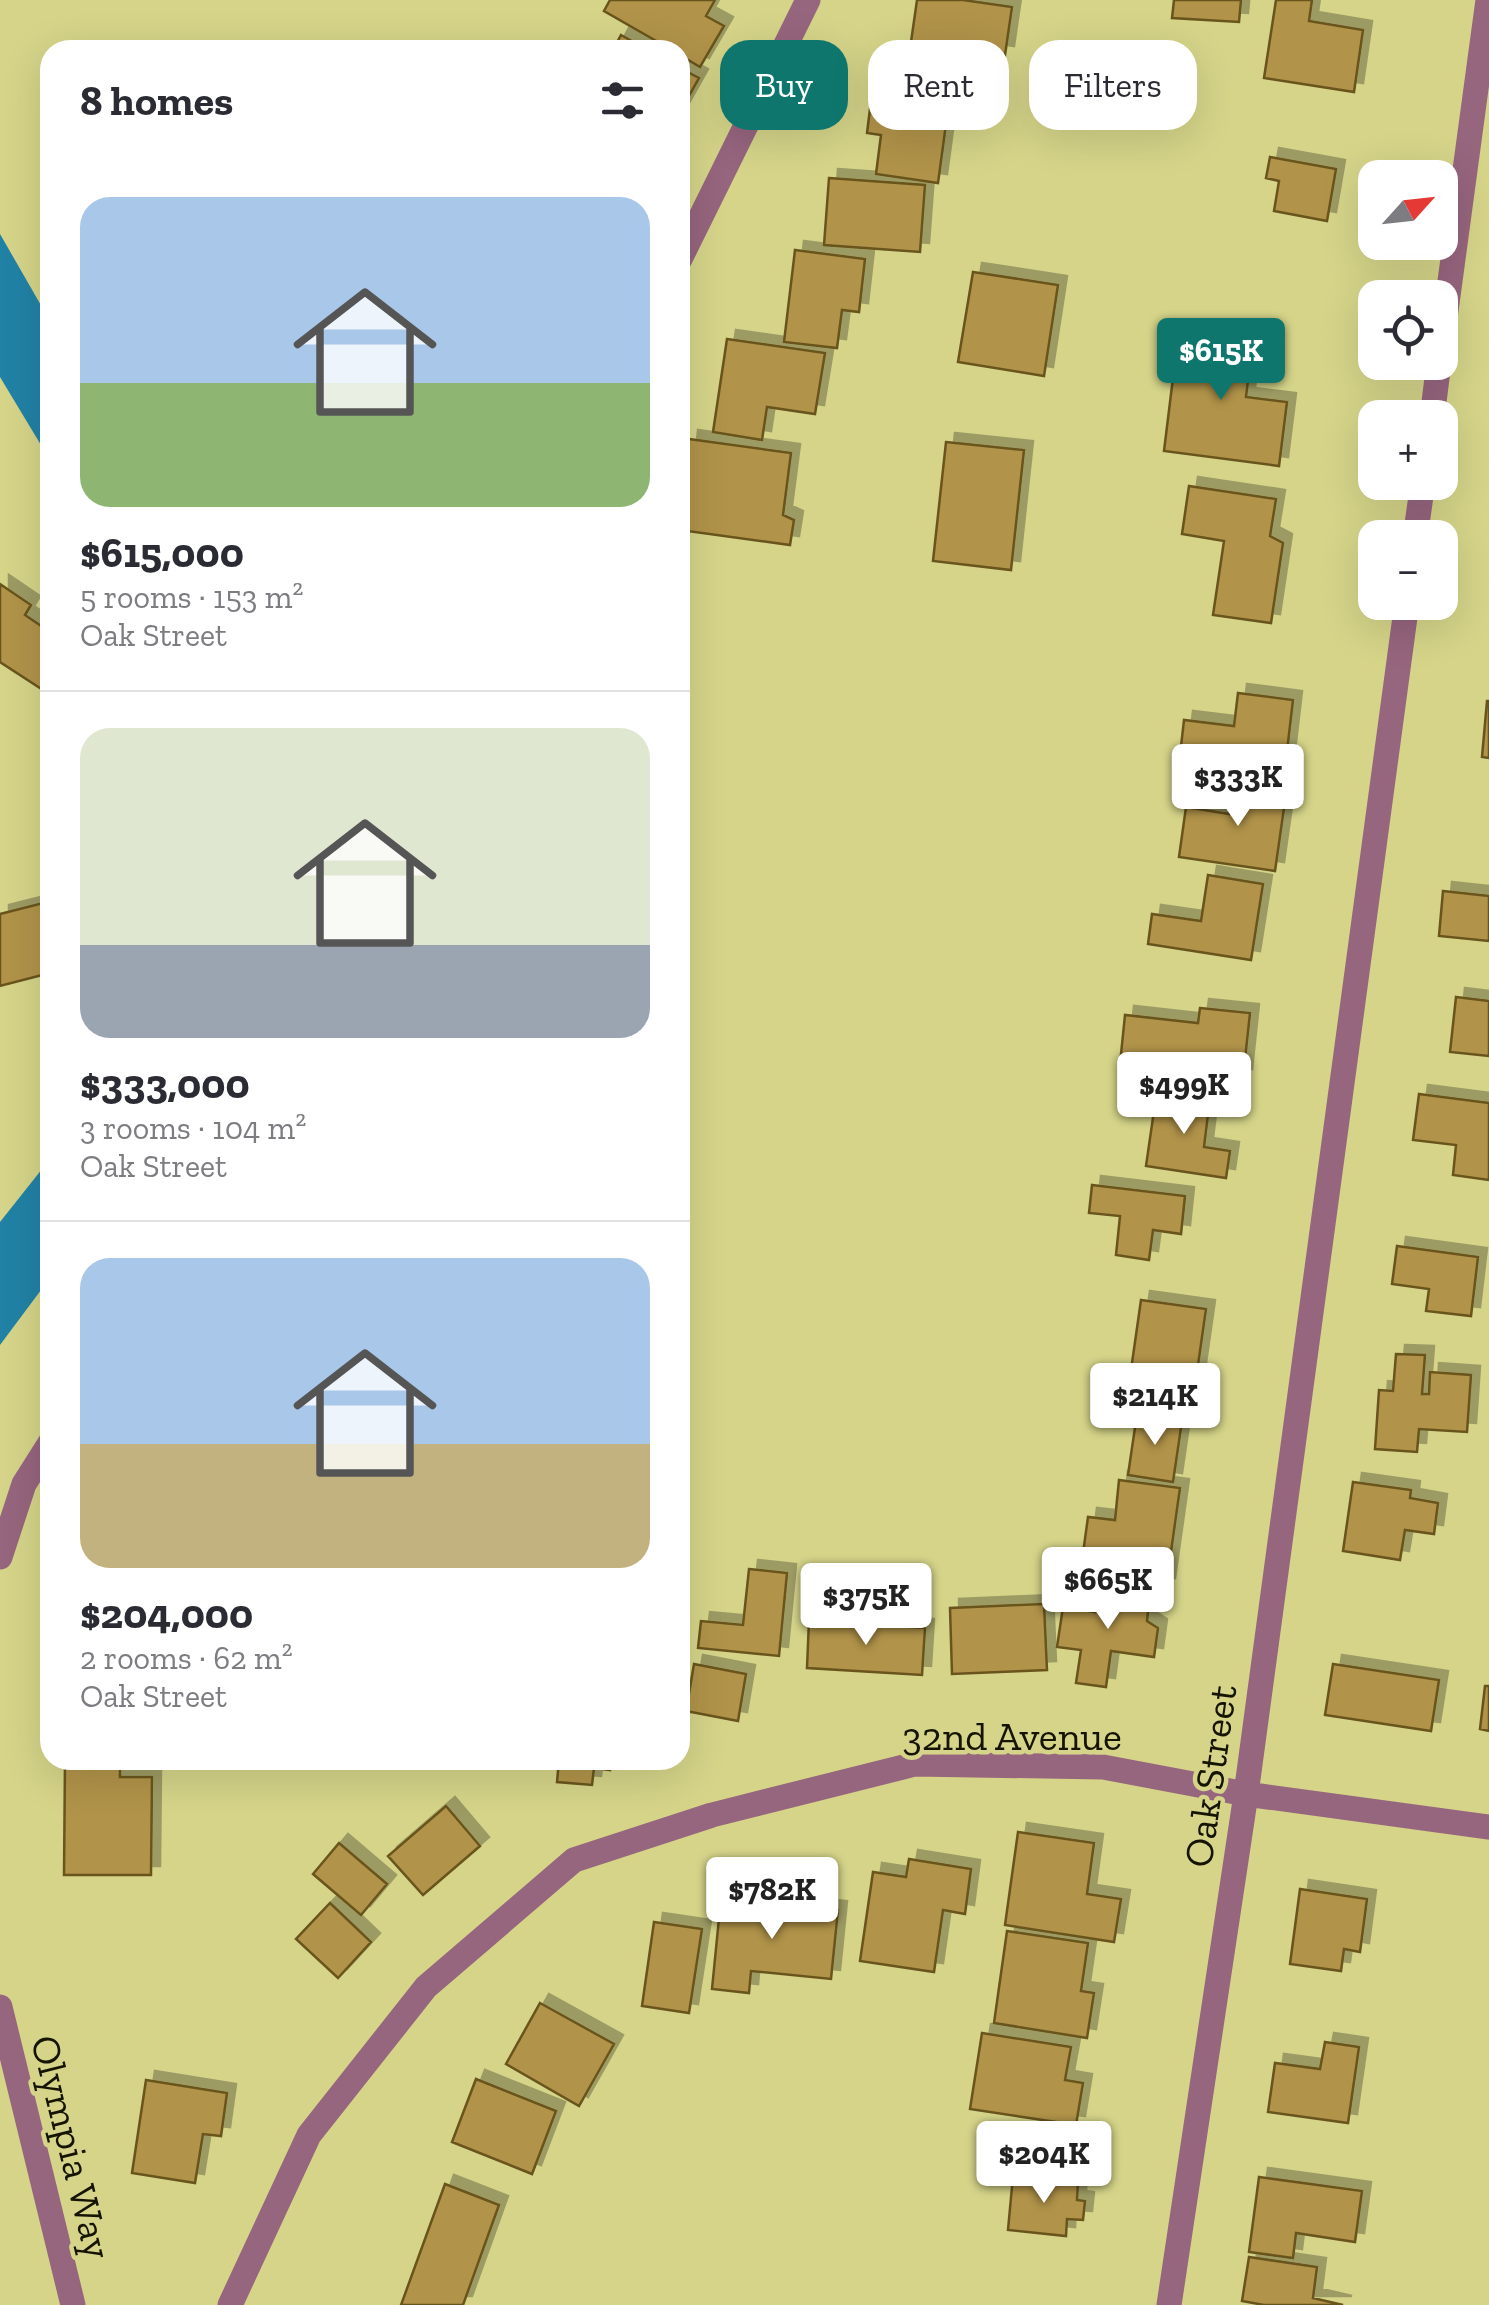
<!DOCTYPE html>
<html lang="en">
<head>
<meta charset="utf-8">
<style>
  :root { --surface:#fff; --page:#f2f2f3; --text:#2b2b33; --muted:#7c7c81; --line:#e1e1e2; --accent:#0f766e }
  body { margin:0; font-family:"Zilla Slab",serif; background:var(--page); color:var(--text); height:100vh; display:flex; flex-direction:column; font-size:38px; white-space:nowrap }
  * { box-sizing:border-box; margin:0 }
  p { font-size:32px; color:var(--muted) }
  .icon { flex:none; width:55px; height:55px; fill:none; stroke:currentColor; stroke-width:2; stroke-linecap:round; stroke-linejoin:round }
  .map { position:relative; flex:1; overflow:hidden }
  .details { position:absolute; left:40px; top:40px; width:650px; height:1730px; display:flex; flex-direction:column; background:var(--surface); border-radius:30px; box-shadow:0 10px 40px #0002 }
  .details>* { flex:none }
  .banner { position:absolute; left:720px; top:40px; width:618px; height:90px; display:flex; gap:20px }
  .needle { width:65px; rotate:63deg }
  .controls { position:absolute; left:1358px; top:160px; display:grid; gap:20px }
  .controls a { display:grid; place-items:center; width:100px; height:100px; border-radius:20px; background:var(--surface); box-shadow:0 10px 40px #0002; font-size:50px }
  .price { position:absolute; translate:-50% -85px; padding:0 22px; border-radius:10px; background:#fff; color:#222; font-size:32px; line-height:65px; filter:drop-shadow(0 2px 5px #0008) }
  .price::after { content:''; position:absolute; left:50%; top:60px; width:30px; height:22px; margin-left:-15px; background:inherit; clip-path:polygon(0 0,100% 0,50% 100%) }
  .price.selected { background:var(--accent); color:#fff }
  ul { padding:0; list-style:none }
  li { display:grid; align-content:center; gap:20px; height:530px; padding:0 40px }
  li+li { border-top:2px solid var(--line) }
  li span { display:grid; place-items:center; height:310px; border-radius:30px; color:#555 }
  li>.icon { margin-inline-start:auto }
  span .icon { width:180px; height:180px; fill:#fffc; stroke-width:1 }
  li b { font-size:42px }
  h2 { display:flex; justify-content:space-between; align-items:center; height:120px; padding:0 40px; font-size:42px }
  .tag { padding:0 35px; border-radius:30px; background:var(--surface); box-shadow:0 10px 40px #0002; font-size:35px; line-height:90px }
  .tag.selected { background:var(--accent); color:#fff }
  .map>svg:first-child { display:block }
  .water { fill:#2182a5 }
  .building { fill:#b19349; stroke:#69541e; stroke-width:2.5; filter:url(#shadow) }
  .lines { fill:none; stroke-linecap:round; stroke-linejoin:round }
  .minor { stroke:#96657e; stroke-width:25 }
  .labels { text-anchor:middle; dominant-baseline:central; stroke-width:9; stroke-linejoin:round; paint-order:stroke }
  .street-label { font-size:40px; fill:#151400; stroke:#d5d489 }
</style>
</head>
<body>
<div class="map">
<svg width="1489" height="2305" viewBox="0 0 1489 2305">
  <defs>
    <filter id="shadow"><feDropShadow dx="9" dy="-9" stdDeviation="0" flood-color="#0004"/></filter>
  </defs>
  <rect width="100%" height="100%" fill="#d5d489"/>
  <path class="water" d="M 0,234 L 50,321 L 50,460 L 0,377 Z
    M 50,1159 L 50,1278 L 0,1345 L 0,1222 Z"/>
  <path class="building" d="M 610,0 L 715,0 L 706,16 L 724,26 L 700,67 L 680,55 L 680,50 L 672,50 L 604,11 Z
    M 917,0 L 963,0 L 1012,7 L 1005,55 L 972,50 L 967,87 L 920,80 L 925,44 L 911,42 Z
    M 1174,0 L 1241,0 L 1239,22 L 1172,18 Z
    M 1276,0 L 1312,0 L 1309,21 L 1363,30 L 1354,92 L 1264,78 Z
    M 621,35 L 648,50 L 613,50 Z
    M 680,68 L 699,78 L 680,112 Z
    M 873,85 L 950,95 L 938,183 L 876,174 L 881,135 L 867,133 Z
    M 1270,157 L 1336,169 L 1327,221 L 1274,211 L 1279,181 L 1266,178 Z
    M 829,178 L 925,185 L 920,252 L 824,245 Z
    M 795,250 L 865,259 L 859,312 L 842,310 L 837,348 L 784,342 Z
    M 973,272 L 1058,285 L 1044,376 L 958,362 Z
    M 1179,329 L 1253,339 L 1246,397 L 1287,402 L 1279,466 L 1164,451 Z
    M 727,339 L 825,353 L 815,414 L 767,407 L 762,440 L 713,432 Z
    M 689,439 L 791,453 L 783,515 L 794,520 L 790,545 L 680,530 Z
    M 946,442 L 1024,450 L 1011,570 L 933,561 Z
    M 1189,486 L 1276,499 L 1270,536 L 1283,543 L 1271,623 L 1213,615 L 1224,541 L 1182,534 Z
    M 0,584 L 31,605 L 25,615 L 50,632 L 50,679 L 43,690 L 0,662 Z
    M 1238,693 L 1293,700 L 1286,760 L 1215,752 L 1213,768 L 1179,764 L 1184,720 L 1234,726 Z
    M 1487,701 L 1489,701 L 1489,758 L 1482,757 Z
    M 1234,780 L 1287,787 L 1275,871 L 1179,857 L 1186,807 L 1229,814 Z
    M 1208,875 L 1263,884 L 1251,960 L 1148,944 L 1152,914 L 1201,921 Z
    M 1443,891 L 1489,896 L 1489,941 L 1439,936 Z
    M 47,902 L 50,973 L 0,986 L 0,914 Z
    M 1456,997 L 1489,1001 L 1489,1056 L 1450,1052 Z
    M 1200,1008 L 1250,1013 L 1243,1078 L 1120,1064 L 1125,1015 L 1198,1023 Z
    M 1157,1090 L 1210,1098 L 1204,1147 L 1230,1151 L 1226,1178 L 1146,1166 Z
    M 1419,1094 L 1489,1103 L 1489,1180 L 1453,1175 L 1456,1145 L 1413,1140 Z
    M 1092,1185 L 1185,1196 L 1181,1234 L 1153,1230 L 1149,1260 L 1116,1255 L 1120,1216 L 1089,1213 Z
    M 1397,1246 L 1478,1257 L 1471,1316 L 1426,1311 L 1429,1289 L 1392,1284 Z
    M 1141,1300 L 1206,1309 L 1195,1386 L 1130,1377 Z
    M 1396,1354 L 1425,1355 L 1422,1394 L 1429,1394 L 1430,1372 L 1471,1375 L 1467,1432 L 1419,1429 L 1417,1452 L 1375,1449 L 1379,1390 L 1393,1391 Z
    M 1137,1414 L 1182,1421 L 1173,1482 L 1128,1475 Z
    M 1119,1480 L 1180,1488 L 1166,1587 L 1080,1575 L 1088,1517 L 1115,1520 Z
    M 1353,1482 L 1411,1490 L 1410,1498 L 1438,1503 L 1434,1534 L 1405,1530 L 1400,1560 L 1343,1551 Z
    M 749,1569 L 787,1573 L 779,1656 L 698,1648 L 701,1621 L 743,1625 Z
    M 1099,1585 L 1150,1593 L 1147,1621 L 1158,1628 L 1154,1657 L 1111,1651 L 1106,1687 L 1076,1683 L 1081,1650 L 1057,1647 L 1063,1607 L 1095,1612 Z
    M 1044,1604 L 1047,1670 L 952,1674 L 950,1608 Z
    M 809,1620 L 925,1628 L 922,1675 L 807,1668 Z
    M 694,1664 L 746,1674 L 738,1721 L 686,1711 Z
    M 1333,1664 L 1439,1680 L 1431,1731 L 1325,1715 Z
    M 1485,1686 L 1489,1686 L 1489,1731 L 1480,1729 Z
    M 65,1760 L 120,1760 L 120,1777 L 152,1777 L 151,1875 L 64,1875 Z
    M 559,1760 L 611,1760 L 610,1770 L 594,1768 L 592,1785 L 557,1782 Z
    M 446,1806 L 480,1846 L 423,1895 L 388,1856 Z
    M 1018,1832 L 1094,1843 L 1087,1894 L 1121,1899 L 1114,1942 L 1005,1925 Z
    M 339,1843 L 387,1884 L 361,1915 L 313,1874 Z
    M 909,1859 L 971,1869 L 965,1914 L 943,1910 L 934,1972 L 860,1961 L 873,1872 L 906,1877 Z
    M 1300,1889 L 1367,1899 L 1360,1952 L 1344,1949 L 1341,1971 L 1290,1964 Z
    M 721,1898 L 838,1910 L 831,1979 L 751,1971 L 749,1993 L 712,1989 Z
    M 330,1903 L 371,1942 L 338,1978 L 296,1939 Z
    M 654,1922 L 702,1929 L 689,2013 L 642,2006 Z
    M 1007,1931 L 1088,1943 L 1081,1991 L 1094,1993 L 1087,2038 L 994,2023 Z
    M 540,2003 L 614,2044 L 579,2106 L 506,2064 Z
    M 982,2033 L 1071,2047 L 1065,2080 L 1083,2083 L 1076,2125 L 970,2109 Z
    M 1325,2042 L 1359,2047 L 1348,2123 L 1268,2112 L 1275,2063 L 1320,2069 Z
    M 476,2079 L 556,2111 L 532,2174 L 452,2142 Z
    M 146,2080 L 227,2093 L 221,2136 L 203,2134 L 195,2183 L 132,2173 Z
    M 1013,2176 L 1078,2182 L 1077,2200 L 1085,2201 L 1083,2220 L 1067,2219 L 1066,2236 L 1008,2230 Z
    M 1259,2177 L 1362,2191 L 1355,2242 L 1296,2233 L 1293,2258 L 1249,2252 Z
    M 445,2184 L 499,2205 L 463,2305 L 401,2305 Z
    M 1249,2257 L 1317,2267 L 1313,2298 L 1343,2305 L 1264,2305 L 1242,2301 Z"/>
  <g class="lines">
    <path class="minor" d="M 680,259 L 808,0
      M 1440,355 L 1488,0
      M 1432,418 L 1439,362
      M 1415,538 L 1423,482
      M 0,1557 L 24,1484 L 50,1443
      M 0,2007 L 73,2305
      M 230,2305 L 309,2135 L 426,1987 L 574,1860 L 712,1815 L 915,1764 L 1103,1767 L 1246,1794 L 1489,1827
      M 1169,2305 L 1246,1794 L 1407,602"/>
  </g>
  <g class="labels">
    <g class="street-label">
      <text x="1012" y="1736">32nd Avenue</text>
      <text transform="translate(1210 1776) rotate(-82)">Oak Street</text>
      <text transform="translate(72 2147) rotate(76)">Olympia Way</text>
    </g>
  </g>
</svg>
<div class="controls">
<a><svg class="needle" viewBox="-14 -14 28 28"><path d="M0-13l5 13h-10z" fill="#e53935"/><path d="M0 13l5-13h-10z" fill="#7c7c81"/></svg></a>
<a><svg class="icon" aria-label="locate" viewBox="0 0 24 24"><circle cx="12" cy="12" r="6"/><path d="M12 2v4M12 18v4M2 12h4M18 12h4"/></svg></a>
<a>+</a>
<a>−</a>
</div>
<b class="price selected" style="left:1221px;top:403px">$615K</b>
<b class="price" style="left:1238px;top:829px">$333K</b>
<b class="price" style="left:1184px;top:1137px">$499K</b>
<b class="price" style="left:1155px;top:1448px">$214K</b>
<b class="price" style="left:1108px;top:1632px">$665K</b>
<b class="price" style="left:866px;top:1648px">$375K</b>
<b class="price" style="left:772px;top:1942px">$782K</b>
<b class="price" style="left:1044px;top:2206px">$204K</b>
<div class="banner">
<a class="tag selected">Buy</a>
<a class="tag">Rent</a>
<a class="tag">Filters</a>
</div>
<section class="details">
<h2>8 homes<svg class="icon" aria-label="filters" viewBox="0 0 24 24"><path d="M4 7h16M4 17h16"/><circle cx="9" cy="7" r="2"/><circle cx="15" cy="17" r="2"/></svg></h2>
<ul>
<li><span style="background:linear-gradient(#a9c7e8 60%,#8fb573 0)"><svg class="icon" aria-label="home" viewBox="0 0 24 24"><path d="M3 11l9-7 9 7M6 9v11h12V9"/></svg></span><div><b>$615,000</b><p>5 rooms · 153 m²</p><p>Oak Street</p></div></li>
<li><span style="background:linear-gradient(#dfe7d0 70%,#9aa5b1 0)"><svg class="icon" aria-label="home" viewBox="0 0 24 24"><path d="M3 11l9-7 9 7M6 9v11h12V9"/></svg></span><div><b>$333,000</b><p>3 rooms · 104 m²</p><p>Oak Street</p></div></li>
<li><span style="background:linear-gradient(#a9c7e8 60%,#c2b280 0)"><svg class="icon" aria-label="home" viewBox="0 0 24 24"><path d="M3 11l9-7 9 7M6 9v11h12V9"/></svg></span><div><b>$204,000</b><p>2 rooms · 62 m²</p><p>Oak Street</p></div></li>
</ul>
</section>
</div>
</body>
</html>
